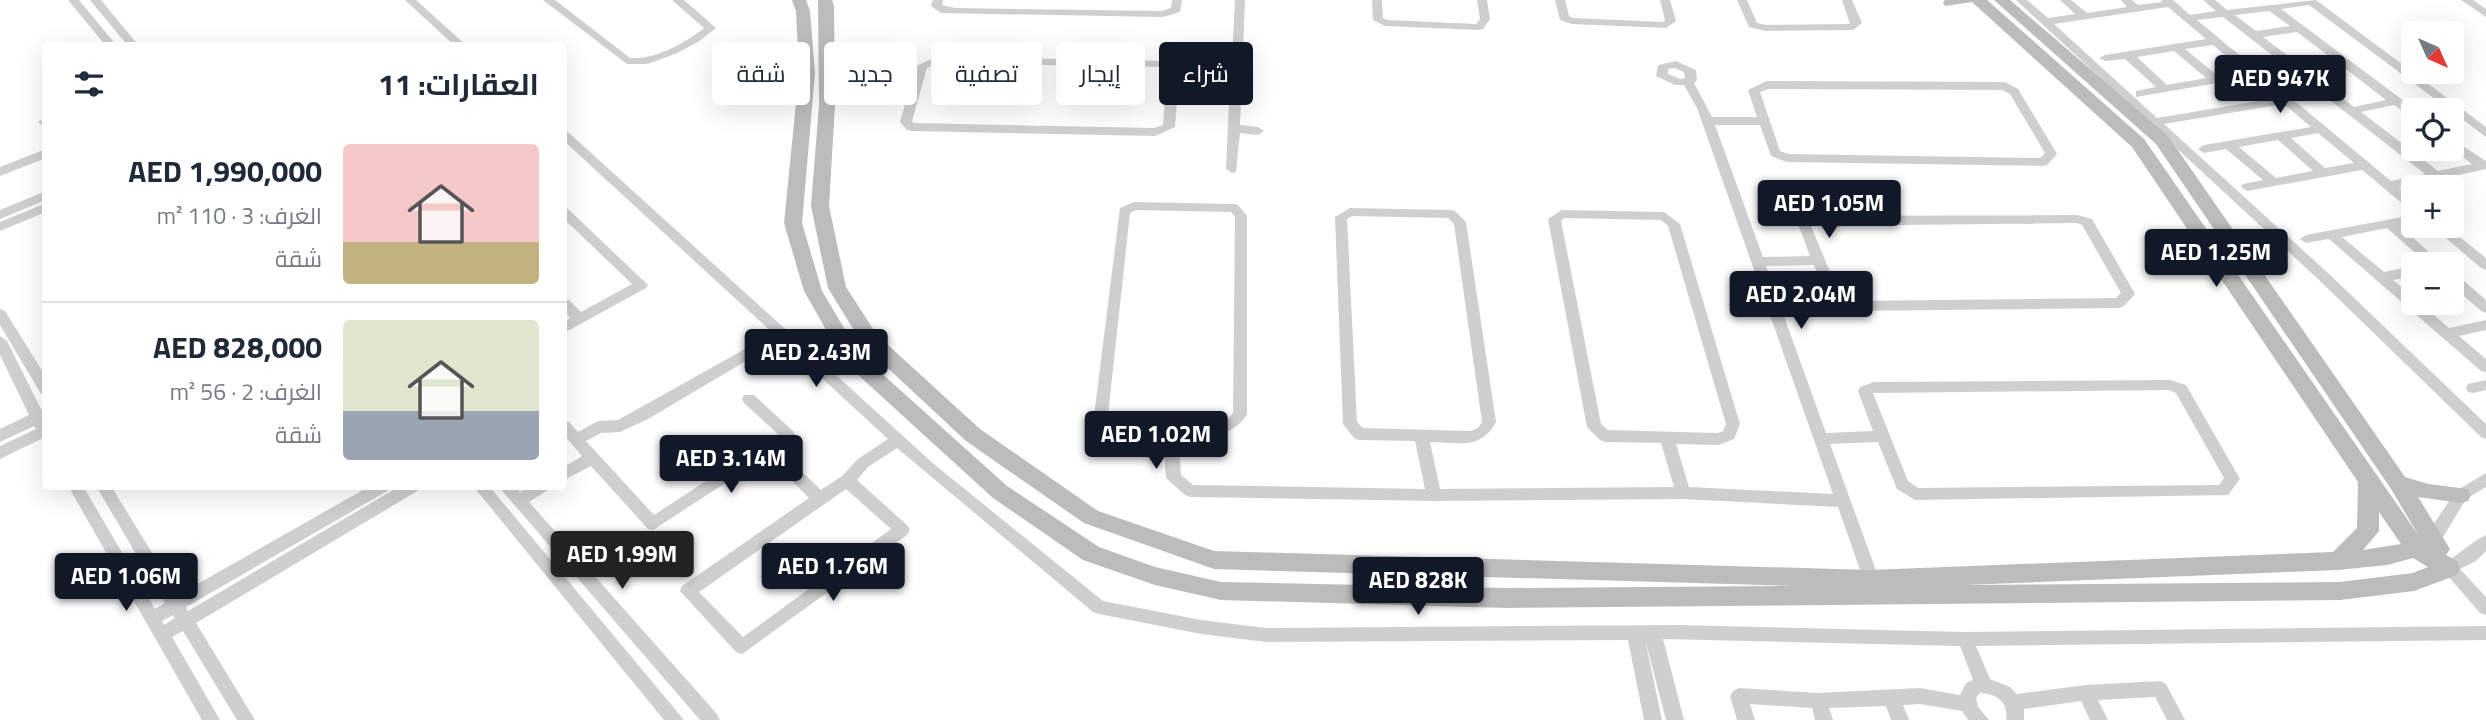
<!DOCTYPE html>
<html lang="ar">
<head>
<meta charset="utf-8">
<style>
  :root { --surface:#fff; --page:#f2f2f3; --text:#1f2937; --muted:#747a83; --line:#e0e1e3; --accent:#111827 }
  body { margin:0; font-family:"Titillium Web",Cairo,sans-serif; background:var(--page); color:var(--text); direction:rtl; height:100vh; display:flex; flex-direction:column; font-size:26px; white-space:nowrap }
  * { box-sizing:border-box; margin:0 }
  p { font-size:23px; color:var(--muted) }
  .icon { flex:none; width:38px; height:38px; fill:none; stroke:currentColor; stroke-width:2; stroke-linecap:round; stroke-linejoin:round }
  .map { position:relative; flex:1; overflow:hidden; direction:ltr }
  .drawer { position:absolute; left:42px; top:42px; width:525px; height:448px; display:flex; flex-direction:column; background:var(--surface); border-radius:7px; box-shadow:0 7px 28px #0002; direction:rtl }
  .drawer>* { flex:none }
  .guide { position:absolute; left:588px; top:42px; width:665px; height:63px; direction:rtl; display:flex; gap:14px }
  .needle { width:46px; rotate:135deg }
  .buttons { position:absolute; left:2401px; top:21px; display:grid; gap:14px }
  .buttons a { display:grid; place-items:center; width:63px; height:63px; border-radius:7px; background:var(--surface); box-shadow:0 7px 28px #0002; font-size:35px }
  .price { position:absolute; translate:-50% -60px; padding:0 16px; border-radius:7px; background:var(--accent); color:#fff; font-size:23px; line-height:46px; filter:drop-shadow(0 2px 4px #0008) }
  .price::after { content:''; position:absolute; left:50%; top:42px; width:21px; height:16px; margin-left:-10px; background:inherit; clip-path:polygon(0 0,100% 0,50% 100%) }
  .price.on { background:#222; color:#fff }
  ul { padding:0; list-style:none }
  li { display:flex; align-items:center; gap:21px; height:175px; padding:0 28px }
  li+li { border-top:2px solid var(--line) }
  li span { display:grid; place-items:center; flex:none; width:196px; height:140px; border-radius:7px; color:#555 }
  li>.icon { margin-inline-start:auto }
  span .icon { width:84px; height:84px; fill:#fffc; stroke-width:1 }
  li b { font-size:30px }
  h2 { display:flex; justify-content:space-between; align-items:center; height:84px; padding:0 28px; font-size:30px }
  .pill { padding:0 24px; border-radius:7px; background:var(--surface); box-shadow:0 7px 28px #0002; font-size:24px; line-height:63px }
  .pill.on { background:var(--accent); color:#fff }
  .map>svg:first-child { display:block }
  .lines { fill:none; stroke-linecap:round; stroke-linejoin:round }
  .street { fill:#cfcfcf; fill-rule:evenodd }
  .secondary { fill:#bcbcbc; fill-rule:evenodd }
</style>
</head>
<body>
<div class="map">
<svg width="2486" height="720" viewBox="0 0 2486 720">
  <rect width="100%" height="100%" fill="#fff"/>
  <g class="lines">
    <path class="street" d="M 68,0 L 79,0 L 117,46 L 106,46 Z
      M 90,0 L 101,0 L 139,46 L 128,46 Z
      M 405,0 L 416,0 L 467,46 L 455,46 Z
      M 543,0 L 555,0 L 630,58 C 655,60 685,43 704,28 L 672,0 L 684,0 L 716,28 L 698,42 L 675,54 L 647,64 L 627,64 Z
      M 933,0 L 943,0 L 942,5 L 955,8 L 1162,11 L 1171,8 L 1172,0 L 1182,0 L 1180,12 L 1163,17 L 941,13 L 931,6 Z
      M 1235,0 L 1245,0 L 1240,125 L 1258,127 L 1264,131 L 1258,135 L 1240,133 L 1236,172 L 1232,173 L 1226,169 L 1229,102 L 1177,101 L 1175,127 L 1155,136 L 911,131 L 907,130 L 900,122 L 916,66 L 937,57 L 1167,61 L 1179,68 L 1177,94 L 1230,95 ZM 938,63 L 1164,67 L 1167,69 L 1163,125 L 1154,128 L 914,123 L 912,121 L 927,68 Z
      M 1372,0 L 1382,0 L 1383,18 L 1387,20 L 1476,24 L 1480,19 L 1477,0 L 1487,0 L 1490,19 L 1483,29 L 1479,30 L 1385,26 L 1373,20 Z
      M 1555,0 L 1565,0 L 1569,16 L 1573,18 L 1663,22 L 1665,20 L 1660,0 L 1670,0 L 1676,21 L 1666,28 L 1572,24 L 1560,20 Z
      M 1737,0 L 1747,0 L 1757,23 L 1766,25 L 1850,24 L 1842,0 L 1852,0 L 1862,23 L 1853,30 L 1766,31 L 1749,27 Z
      M 2016,0 L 2027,0 L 2048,18 L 2075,14 L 2060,0 L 2071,0 L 2087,13 L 2127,7 L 2121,0 L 2132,0 L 2138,5 L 2162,2 L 2161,0 L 2173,0 L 2190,15 L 2216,11 L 2203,0 L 2215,0 L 2227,10 L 2316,0 L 2486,127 L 2486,137 L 2309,5 L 2281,9 L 2416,110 L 2413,110 L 2413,118 L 2394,105 L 2361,112 L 2438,171 L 2472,164 L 2452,149 L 2452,139 L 2486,161 L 2486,169 L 2399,188 L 2413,200 L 2413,210 L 2409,209 L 2362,170 L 2247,191 L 2241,187 L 2243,184 L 2263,180 L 2226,149 L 2204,153 L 2198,149 L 2204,145 L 2311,127 L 2284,104 L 2164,124 L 2328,273 L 2486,424 L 2486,439 L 2481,437 L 2318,279 ZM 2168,7 L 2206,39 L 2105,55 L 2099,58 L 2105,61 L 2125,59 L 2156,87 L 2136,91 L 2136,97 L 2252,77 L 2276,98 L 2157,118 L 2054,24 ZM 2269,11 L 2290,26 L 2256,31 L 2235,15 ZM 2223,17 L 2425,174 L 2391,181 L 2197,20 ZM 2297,32 L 2334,60 L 2300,65 L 2263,37 ZM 2213,45 L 2245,72 L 2218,76 L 2185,49 ZM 2174,51 L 2206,78 L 2167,85 L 2137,57 ZM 2342,66 L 2386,100 L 2354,107 L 2307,71 ZM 2318,133 L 2354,163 L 2325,168 L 2291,138 ZM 2278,140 L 2313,171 L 2276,178 L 2239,147 Z
      M 2461,0 L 2473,0 L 2486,9 L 2486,17 Z
      M 1676,61 L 1696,70 L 1697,80 L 1694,83 L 1712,117 L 1757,117 L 1748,90 L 1767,81 L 2005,82 L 2018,89 L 2057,154 L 2047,165 L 2043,166 L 1787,162 L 1771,156 L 1760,125 L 1715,125 L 1763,257 L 1810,256 L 1798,224 L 1799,221 L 1813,216 L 2077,215 L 2092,219 L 2135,294 L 2124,306 L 2119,308 L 1845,311 L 1829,302 L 1814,265 L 1766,266 L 1826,433 L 1873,431 L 1858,391 L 1860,387 L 1874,382 L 2170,380 L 2186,385 L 2240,479 L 2228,495 L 1915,500 L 1897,489 L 1878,442 L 1830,444 L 1882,587 L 1880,592 L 1874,594 L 1868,592 L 1866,587 L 1838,507 L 1683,499 L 1434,501 L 1190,497 L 1185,495 L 1166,478 L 1163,433 L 1108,432 C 1101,429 1097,423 1094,416 L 1120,208 L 1134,202 L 1234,204 L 1238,205 L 1247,216 L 1247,414 C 1231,441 1205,433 1178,433 L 1181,475 L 1193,485 L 1425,489 L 1415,441 L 1359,440 L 1354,438 L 1343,424 L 1335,217 L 1350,208 L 1451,210 L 1455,211 L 1466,222 L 1496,422 C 1480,451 1459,442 1430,442 L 1440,489 L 1674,487 L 1661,443 L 1605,442 L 1600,440 L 1587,427 L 1548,219 L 1562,210 L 1664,212 L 1680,224 L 1740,424 L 1734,439 L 1719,445 L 1676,444 L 1689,487 L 1833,494 L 1697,108 L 1684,85 L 1675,85 L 1656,76 L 1658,65 ZM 1675,68 L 1684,72 L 1685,78 L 1680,79 L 1668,74 L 1668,69 ZM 1768,89 L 2002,90 L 2010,94 L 2045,153 L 2040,158 L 1789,154 L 1780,151 L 1760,92 ZM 1136,210 L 1231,212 L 1235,217 L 1233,413 L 1227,420 L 1220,422 L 1112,420 L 1108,415 L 1130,213 ZM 1352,216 L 1448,218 L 1454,224 L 1482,422 L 1478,428 L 1471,431 L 1363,428 L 1357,422 L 1347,219 ZM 1564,218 L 1661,220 L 1668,226 L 1726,424 L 1723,431 L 1718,433 L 1608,430 L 1601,424 L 1561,221 ZM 2077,223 L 2082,225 L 2121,293 L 2116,298 L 1847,301 L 1840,296 L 1811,226 ZM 2169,390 L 2176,393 L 2224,478 L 2219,485 L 1918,488 L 1908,481 L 1873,393 Z
      M 44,118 L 46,119 L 46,129 L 38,122 Z
      M 564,131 L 568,132 L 935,465 L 1103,601 L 1201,620 L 1266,628 L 1678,625 L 1965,632 L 2486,626 L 2486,640 L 1976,646 L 1990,679 L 2010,687 L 2017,694 L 2086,685 L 2160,681 L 2166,684 L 2185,720 L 2167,720 L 2155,697 L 2098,700 L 2108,720 L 2090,720 L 2081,701 L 2024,709 L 2024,720 L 2006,720 C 2009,702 1997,694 1980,693 L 1976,698 L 1978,707 L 1989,720 L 1968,720 L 1962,711 L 1920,704 L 1903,705 L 1909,720 L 1891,720 L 1886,706 L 1829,708 L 1833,720 L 1815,720 L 1812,708 L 1750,704 L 1755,720 L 1737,720 L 1730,696 L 1733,691 L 1739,688 L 1818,693 L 1920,688 L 1960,695 L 1966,683 L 1973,680 L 1960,646 L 1663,639 L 1684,720 L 1666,720 L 1645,639 L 1662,720 L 1644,720 L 1628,640 L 1266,642 L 1201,634 L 1099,614 L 1093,612 L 897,448 L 868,467 L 857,480 L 907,525 L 910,530 L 907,535 L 742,654 L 736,652 L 680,591 L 682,586 L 809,498 L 767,456 L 653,530 L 648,529 L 591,466 L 564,480 L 564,467 L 582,456 L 564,435 L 564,421 L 569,422 L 578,432 L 598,421 L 618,420 L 763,339 L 768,340 L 770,344 L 768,348 L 648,419 L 620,432 L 601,433 L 586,441 L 654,515 L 778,434 L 744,403 L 742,399 L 744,395 L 754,395 L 793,431 L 795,435 L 793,439 L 778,449 L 821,490 L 842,476 L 858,459 L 888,439 L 564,141 ZM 846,489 L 891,529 L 743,637 L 699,592 Z
      M 46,149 L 46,158 L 0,176 L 0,167 Z
      M 46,191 L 46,200 L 0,219 L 0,210 Z
      M 46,203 L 46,212 L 0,231 L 0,222 Z
      M 564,208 L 568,209 L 648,285 L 646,288 L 564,333 L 564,322 L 570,318 L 564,311 L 564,298 L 569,300 L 581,312 L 632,284 L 564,219 Z
      M 2413,215 L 2413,223 L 2400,226 L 2442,264 L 2428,264 L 2387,228 L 2342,237 L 2384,272 L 2413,266 L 2413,276 L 2393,280 L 2413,297 L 2413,303 L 2420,303 L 2449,328 L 2486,320 L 2486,330 L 2459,336 L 2486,359 L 2486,372 L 2481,371 L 2329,239 L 2306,243 L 2300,239 L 2306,235 Z
      M 2432,226 L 2446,226 L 2486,258 L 2486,270 L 2481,268 Z
      M 2452,273 L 2457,275 L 2486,300 L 2486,313 L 2481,311 L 2452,285 Z
      M 0,309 L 5,311 L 46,377 L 46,395 L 41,394 L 0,325 Z
      M 0,336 L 7,341 L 41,409 L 46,408 L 46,441 L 41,439 L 0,459 L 0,446 L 36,429 L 34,426 L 0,442 L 0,429 L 29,415 L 0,355 Z
      M 2486,380 L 2486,390 L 2473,393 L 2468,392 L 2466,388 L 2468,384 Z
      M 2486,473 L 2486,487 L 2466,499 L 2439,544 L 2433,545 L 2427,544 L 2425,539 L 2427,534 L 2456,491 Z
      M 68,486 L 83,486 L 155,609 L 165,603 L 96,486 L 111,486 L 178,595 L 370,486 L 391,486 L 389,490 L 186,607 L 188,611 L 400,486 L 421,486 L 419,490 L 196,623 L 255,720 L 237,720 L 183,631 L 172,637 L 220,720 L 202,720 ZM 173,615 L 175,618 L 164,625 L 162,621 Z
      M 473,486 L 489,486 L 684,720 L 664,720 Z
      M 498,486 L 515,486 L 520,492 L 530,486 L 550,486 L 548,490 L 529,502 L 717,714 L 720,720 L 700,720 Z
      M 2486,535 L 2486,551 L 2476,561 L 2460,569 L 2486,597 L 2486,615 L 2480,613 L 2441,568 C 2444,563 2480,537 2486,535 Z"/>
    <path class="secondary" d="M 792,0 L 806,0 L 810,11 L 815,73 L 802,223 L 822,291 L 859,353 L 1007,486 L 1099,547 L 1155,567 L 1221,582 L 1507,588 L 1794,586 L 1214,569 L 1084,523 L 966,441 L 863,345 L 828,288 L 811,206 L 819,105 L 818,0 L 832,0 L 834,6 L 835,105 L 829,206 L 846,287 L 877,335 L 980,429 L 1098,511 L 1214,551 L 1870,570 L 2333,552 L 2357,528 L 2358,482 L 2132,147 L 1972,2 L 1945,6 L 1943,3 L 1945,0 L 1987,0 L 2144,139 L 2419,536 L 2391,489 L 2156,144 L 1994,0 L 2010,0 L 2168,136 L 2405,477 L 2428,484 L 2468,489 L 2471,495 L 2468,501 L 2461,503 L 2418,497 L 2450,549 L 2446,555 L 2457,561 L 2460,568 L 2457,575 L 2414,591 L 2340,600 L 1507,608 L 1221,600 L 1155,585 L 1083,560 L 993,498 L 845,363 L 804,291 L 784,223 L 799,73 L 796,11 ZM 2379,512 L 2401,544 L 2363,550 L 2379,531 ZM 2413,558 L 2428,567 L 2413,573 L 2340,582 L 1964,585 L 2338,570 L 2387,565 Z"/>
  </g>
</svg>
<div class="buttons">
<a><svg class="needle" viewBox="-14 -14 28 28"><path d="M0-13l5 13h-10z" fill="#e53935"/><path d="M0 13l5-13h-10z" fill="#747a83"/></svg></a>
<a><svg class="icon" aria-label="locate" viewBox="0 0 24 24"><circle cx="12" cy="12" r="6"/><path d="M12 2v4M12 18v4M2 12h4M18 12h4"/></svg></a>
<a>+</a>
<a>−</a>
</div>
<b class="price" style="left:2280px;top:115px">AED 947K</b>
<b class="price" style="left:1829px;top:240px">AED 1.05M</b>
<b class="price" style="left:2216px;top:289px">AED 1.25M</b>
<b class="price" style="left:1801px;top:331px">AED 2.04M</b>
<b class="price" style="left:816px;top:389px">AED 2.43M</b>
<b class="price" style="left:1156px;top:471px">AED 1.02M</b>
<b class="price" style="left:731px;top:495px">AED 3.14M</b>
<b class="price on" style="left:622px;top:591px">AED 1.99M</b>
<b class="price" style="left:833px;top:603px">AED 1.76M</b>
<b class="price" style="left:126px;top:613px">AED 1.06M</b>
<b class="price" style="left:1418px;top:617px">AED 828K</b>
<div class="guide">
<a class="pill on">شراء</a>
<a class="pill">إيجار</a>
<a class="pill">تصفية</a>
<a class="pill">جديد</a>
<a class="pill">شقة</a>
</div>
<section class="drawer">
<h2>العقارات: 11<svg class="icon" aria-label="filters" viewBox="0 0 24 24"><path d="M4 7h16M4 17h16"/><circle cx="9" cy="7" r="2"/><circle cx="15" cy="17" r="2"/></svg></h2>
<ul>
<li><span style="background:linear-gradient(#f6c9c9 70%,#c2b280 0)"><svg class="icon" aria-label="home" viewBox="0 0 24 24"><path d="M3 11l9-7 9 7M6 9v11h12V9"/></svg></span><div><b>AED 1,990,000</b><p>الغرف: 3 · 110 m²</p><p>شقة</p></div></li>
<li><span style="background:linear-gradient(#dfe7d0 65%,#9aa5b1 0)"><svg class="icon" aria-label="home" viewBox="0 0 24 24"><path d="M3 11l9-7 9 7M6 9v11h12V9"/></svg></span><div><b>AED 828,000</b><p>الغرف: 2 · 56 m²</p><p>شقة</p></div></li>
</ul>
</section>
</div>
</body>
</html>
